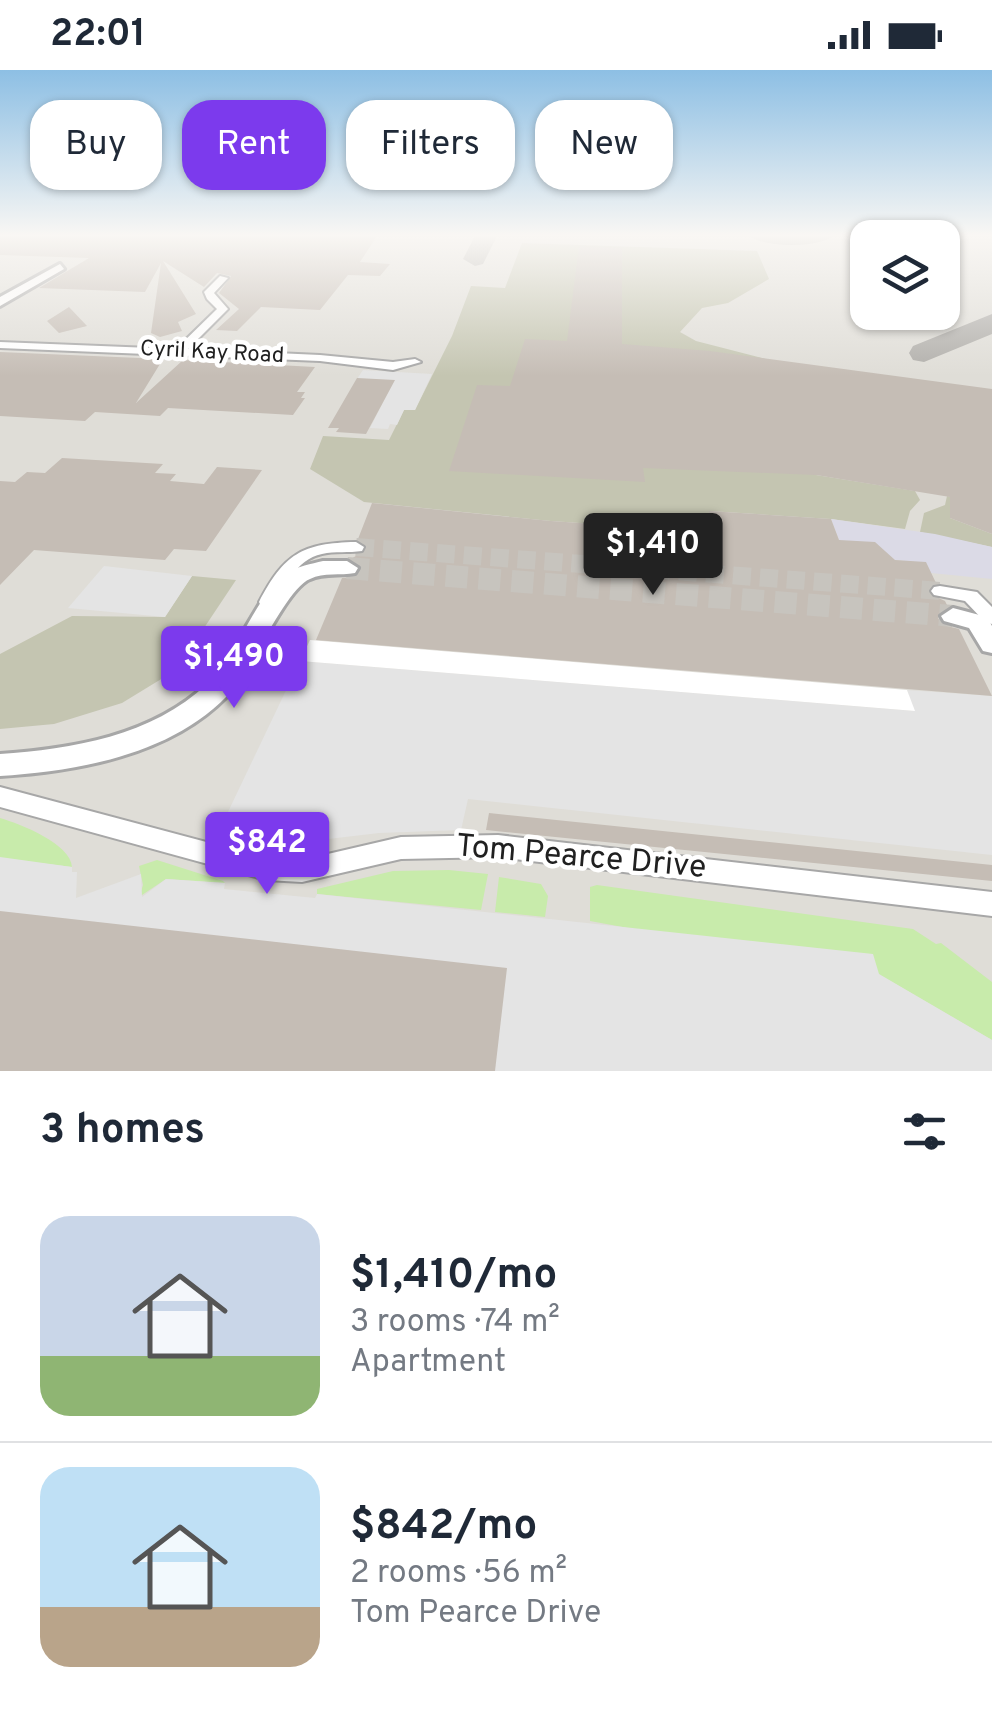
<!DOCTYPE html>
<html lang="en">
<head>
<meta charset="utf-8">
<style>
  :root { --surface:#fff; --page:#f6f6f7; --text:#1f2937; --muted:#747a83; --line:#e0e1e3; --accent:#7c3aed }
  body { margin:0; font-family:Overpass,sans-serif; background:var(--page); color:var(--text); height:100vh; display:flex; flex-direction:column; font-size:38px; white-space:nowrap }
  * { box-sizing:border-box; margin:0 }
  p { font-size:32px; color:var(--muted) }
  .icon { flex:none; width:55px; height:55px; fill:none; stroke:currentColor; stroke-width:2; stroke-linecap:round; stroke-linejoin:round }
  .map { position:relative; height:1001px; overflow:hidden }
  .side { display:flex; flex-direction:column; background:var(--surface); flex:1 }
  .side>* { flex:none }
  .top-card { position:absolute; left:30px; top:30px; width:932px; height:90px; display:flex; gap:20px }
  .buttons { position:absolute; left:850px; top:150px; display:grid; gap:20px }
  .buttons a { display:grid; place-items:center; width:110px; height:110px; border-radius:20px; background:var(--surface); box-shadow:0 2px 8px #0004; font-size:50px }
  .price { position:absolute; translate:-50% -85px; padding:0 22px; border-radius:10px; background:var(--accent); color:#fff; font-size:32px; line-height:65px; filter:drop-shadow(0 2px 5px #0008) }
  .price::after { content:''; position:absolute; left:50%; top:60px; width:30px; height:22px; margin-left:-15px; background:inherit; clip-path:polygon(0 0,100% 0,50% 100%) }
  .price.active { background:#222; color:#fff }
  ul { padding:0; list-style:none }
  li { display:flex; align-items:center; gap:30px; height:250px; padding:0 40px }
  li+li { border-top:2px solid var(--line) }
  li span { display:grid; place-items:center; flex:none; width:280px; height:200px; border-radius:30px; color:#555 }
  li>.icon { margin-inline-start:auto }
  span .icon { width:120px; height:120px; fill:#fffc; stroke-width:1 }
  li b { font-size:42px }
  h2 { display:flex; justify-content:space-between; align-items:center; height:120px; padding:0 40px; font-size:42px }
  .chip { padding:0 35px; border-radius:30px; background:var(--surface); box-shadow:0 2px 8px #0004; font-size:35px; line-height:90px }
  .chip.active { background:var(--accent); color:#fff }
  .status { display:flex; justify-content:space-between; align-items:center; height:70px; padding:0 50px; background:var(--surface); direction:ltr }
  .status svg { height:28px; fill:currentColor }
  .map>svg:first-child { display:block }
  .airport { fill:#dfddd7; fill-rule:evenodd }
  .construction { fill:#c4c5b1 }
  .grass { fill:#c8ebab }
  .parking { fill:#e4e4e4 }
  .plaza { fill:#dbdae6 }
  .pier { fill:#fff }
  .lines { fill:none; stroke-linecap:round; stroke-linejoin:round }
  .taxiway { fill:#b0aeaa; fill-rule:evenodd }
  .building { fill:#c5bdb5 }
  .minor-tunnel { stroke:#c7c4be; stroke-width:18; stroke-dasharray:18 9; stroke-linecap:butt }
  .tertiary-tunnel { stroke:#c7c4be; stroke-width:22; stroke-dasharray:22 11; stroke-linecap:butt }
  .minor-casing { stroke:#a7a7a7; stroke-width:4 }
  .tertiary-casing { stroke:#a7a7a7; stroke-width:6 }
  .minor { fill:#fff; fill-rule:evenodd }
  .tertiary { fill:#fff; fill-rule:evenodd }
  .labels { text-anchor:middle; dominant-baseline:central; stroke-width:9; stroke-linejoin:round; paint-order:stroke }
  .far-street-label { font-size:22px; fill:#202020; stroke:#fff }
  .near-street-label { font-size:32px; fill:#202020; stroke:#fff }
</style>
</head>
<body>
<div class="status"><b>22:01</b><svg viewBox="0 0 49 12"><path d="M0 12V9h3v3zM5 12V6h3v6zM10 12V3h3v9zM15 12V0h3v12zM26 1h20v11H26zM47 4h2v5h-2z"/></svg></div>
<div class="map">
<svg width="992" height="1001" viewBox="0 0 992 1001">
  <rect width="100%" height="100%" fill="#f1ede6"/>
  <path class="airport" d="M 0,166 L 992,166 L 992,1001 L 0,1001 ZM 868,168 L 942,168 L 942,242 L 868,242 Z"/>
  <path class="construction" d="M 522,173 L 757,181 L 769,209 L 728,233 L 702,238 L 680,262 L 696,271 L 770,290 L 816,405 L 915,421 L 920,430 L 910,441 L 905,459 L 831,449 L 710,441 L 712,462 L 551,451 L 364,432 L 310,399 L 323,366 L 389,370 L 404,340 L 415,340 L 452,266 L 471,216 L 505,218 Z
    M 947,426 L 976,433 L 951,441 L 950,448 L 992,464 L 992,477 L 920,462 L 924,443 L 945,435 Z
    M 192,506 L 236,510 L 176,600 L 122,633 L 54,654 L 0,659 L 0,584 L 72,546 L 165,547 Z"/>
  <path class="grass" d="M 0,748 C 21,754 71,774 72,797 L 0,788 Z
    M 157,790 L 223,811 L 225,813 L 166,809 L 139,827 L 143,815 L 139,796 Z
    M 449,800 L 488,804 L 481,840 L 317,824 L 317,819 L 393,801 Z
    M 499,807 L 541,814 L 548,826 L 545,847 L 495,842 Z
    M 597,815 L 913,859 L 936,874 L 941,873 L 992,912 L 992,970 L 878,904 L 590,851 L 590,817 Z"/>
  <path class="parking" d="M 363,300 L 432,304 L 415,340 L 404,340 L 397,355 L 390,354 L 388,359 L 370,358 L 394,311 L 357,309 Z
    M 104,496 L 192,506 L 165,547 L 68,538 Z
    M 300,591 L 914,641 L 907,620 L 992,626 L 992,785 L 468,729 L 461,760 L 379,763 L 328,769 L 217,765 Z
    M 0,787 L 72,797 L 72,802 L 77,802 L 76,828 L 141,804 L 142,827 L 166,809 L 225,813 L 224,819 L 315,828 L 317,824 L 873,884 L 879,904 L 992,970 L 992,1001 L 0,1001 Z"/>
  <path class="plaza" d="M 831,449 L 935,464 L 992,477 L 992,509 L 931,503 L 926,493 L 895,490 L 839,470 Z"/>
  <path class="pier" d="M 310,570 L 907,620 L 915,641 L 300,591 Z"/>
  <g class="lines">
    <path class="taxiway" d="M 475,166 L 497,166 L 483,194 L 475,196 L 463,189 Z
      M 750,166 L 833,166 C 819,178 764,178 750,166 Z
      M 992,244 L 992,264 L 924,292 L 913,290 L 909,283 L 913,276 Z"/>
  </g>
  <path class="building" d="M 0,166 L 377,166 L 360,192 L 390,194 L 380,206 L 348,205 L 320,240 L 261,237 L 237,261 L 216,260 L 239,239 L 219,223 L 231,206 L 217,203 L 204,217 L 163,191 L 196,244 L 178,252 L 182,261 L 160,267 L 151,263 L 161,193 L 145,222 L 39,218 L 89,188 L 0,185 Z
    M 579,176 L 622,178 L 622,274 L 710,281 L 992,319 L 992,464 L 950,448 L 950,427 L 816,405 L 643,398 L 645,412 L 449,401 L 477,315 L 510,316 L 525,269 L 567,271 Z
    M 69,237 L 87,256 L 59,263 L 47,251 Z
    M 0,282 L 163,289 L 136,333 L 183,290 L 315,297 L 297,322 L 305,322 L 301,328 L 305,328 L 293,345 L 168,338 L 160,346 L 95,342 L 85,351 L 0,346 Z
    M 357,308 L 395,310 L 366,364 L 336,362 L 339,358 L 328,358 Z
    M 62,388 L 163,394 L 155,403 L 176,404 L 170,411 L 204,414 L 217,397 L 262,400 L 206,481 L 174,479 L 165,490 L 34,480 L 0,515 L 0,411 L 15,412 L 27,402 L 45,403 Z
    M 372,433 L 551,451 L 712,462 L 709,441 L 831,449 L 839,470 L 875,472 L 895,490 L 926,492 L 936,513 L 928,523 L 945,531 L 948,537 L 938,548 L 943,555 L 959,559 L 992,626 L 316,570 L 342,508 L 356,507 L 361,500 L 351,489 L 367,479 L 358,469 Z
    M 489,743 L 992,795 L 992,811 L 486,760 Z
    M 0,841 L 507,898 L 495,1001 L 0,1001 Z"/>
  <g class="lines">
    <path class="minor-tunnel" d="M 356,477 L 940,521"/>
    <path class="tertiary-tunnel" d="M 347,498 L 953,546"/>
    <defs>
      <path id="minor" d="M 220,206 L 228,208 L 214,223 L 228,239 L 188,279 L 320,285 L 393,292 L 415,289 L 421,292 L 393,300 L 320,291 L 0,278 L 0,272 L 176,279 L 217,239 L 207,229 L 204,222 Z
        M 356,472 L 364,477 L 362,481 C 349,483 335,481 322,484 C 295,490 287,515 275,536 L 261,536 L 259,532 C 284,484 302,473 356,472 Z
        M 940,516 L 977,522 L 992,537 L 992,554 L 985,552 L 965,531 L 934,525 L 931,521 L 934,517 Z
        M 0,717 L 266,788 L 302,790 L 401,767 L 498,765 L 992,822 L 992,846 L 498,787 L 401,789 L 302,812 L 266,810 L 0,737 Z"/>
      <path id="tertiary" d="M 60,194 L 64,199 L 0,236 L 0,227 Z
        M 323,491 L 347,491 L 358,498 L 355,503 C 340,506 324,502 310,509 C 285,519 253,599 227,626 C 170,685 78,701 0,706 L 0,684 C 72,679 152,666 207,614 C 237,585 259,520 287,503 C 298,496 311,494 323,491 Z
        M 953,538 L 987,547 L 992,556 L 992,583 L 983,581 L 969,558 L 944,551 L 941,546 Z"/>
    </defs>
    <use href="#minor" class="minor-casing"/>
    <use href="#tertiary" class="tertiary-casing"/>
    <use href="#minor" class="minor"/>
    <use href="#tertiary" class="tertiary"/>
  </g>
  <linearGradient id="sky" x2="0" y2="1"><stop stop-color="#8dbfe4"/><stop offset="0.54" stop-color="#f9f7f4"/><stop offset="1" stop-color="#f9f7f4" stop-opacity="0"/></linearGradient>
  <rect width="992" height="306" fill="url(#sky)"/>
  <g class="labels">
    <g class="far-street-label">
      <text transform="translate(212 283) rotate(3)">Cyril Kay Road</text>
    </g>
    <g class="near-street-label">
      <text transform="translate(581 788) rotate(5)">Tom Pearce Drive</text>
    </g>
  </g>
</svg>
<div class="buttons">
<a><svg class="icon" aria-label="layers" viewBox="0 0 24 24"><path d="M12 4l9 5-9 5-9-5zM3 14l9 5 9-5"/></svg></a>
</div>
<b class="price active" style="left:653px;top:528px">$1,410</b>
<b class="price" style="left:234px;top:641px">$1,490</b>
<b class="price" style="left:267px;top:827px">$842</b>
<div class="top-card">
<a class="chip">Buy</a>
<a class="chip active">Rent</a>
<a class="chip">Filters</a>
<a class="chip">New</a>
</div>
</div>
<section class="side">
<h2>3 homes<svg class="icon" aria-label="filters" viewBox="0 0 24 24"><path d="M4 7h16M4 17h16"/><circle cx="9" cy="7" r="2"/><circle cx="15" cy="17" r="2"/></svg></h2>
<ul>
<li><span style="background:linear-gradient(#c9d6e8 70%,#8fb573 0)"><svg class="icon" aria-label="home" viewBox="0 0 24 24"><path d="M3 11l9-7 9 7M6 9v11h12V9"/></svg></span><div><b>$1,410/mo</b><p>3 rooms · 74 m²</p><p>Apartment</p></div></li>
<li><span style="background:linear-gradient(#bfe0f5 70%,#b9a48a 0)"><svg class="icon" aria-label="home" viewBox="0 0 24 24"><path d="M3 11l9-7 9 7M6 9v11h12V9"/></svg></span><div><b>$842/mo</b><p>2 rooms · 56 m²</p><p>Tom Pearce Drive</p></div></li>
</ul>
</section>
</body>
</html>
